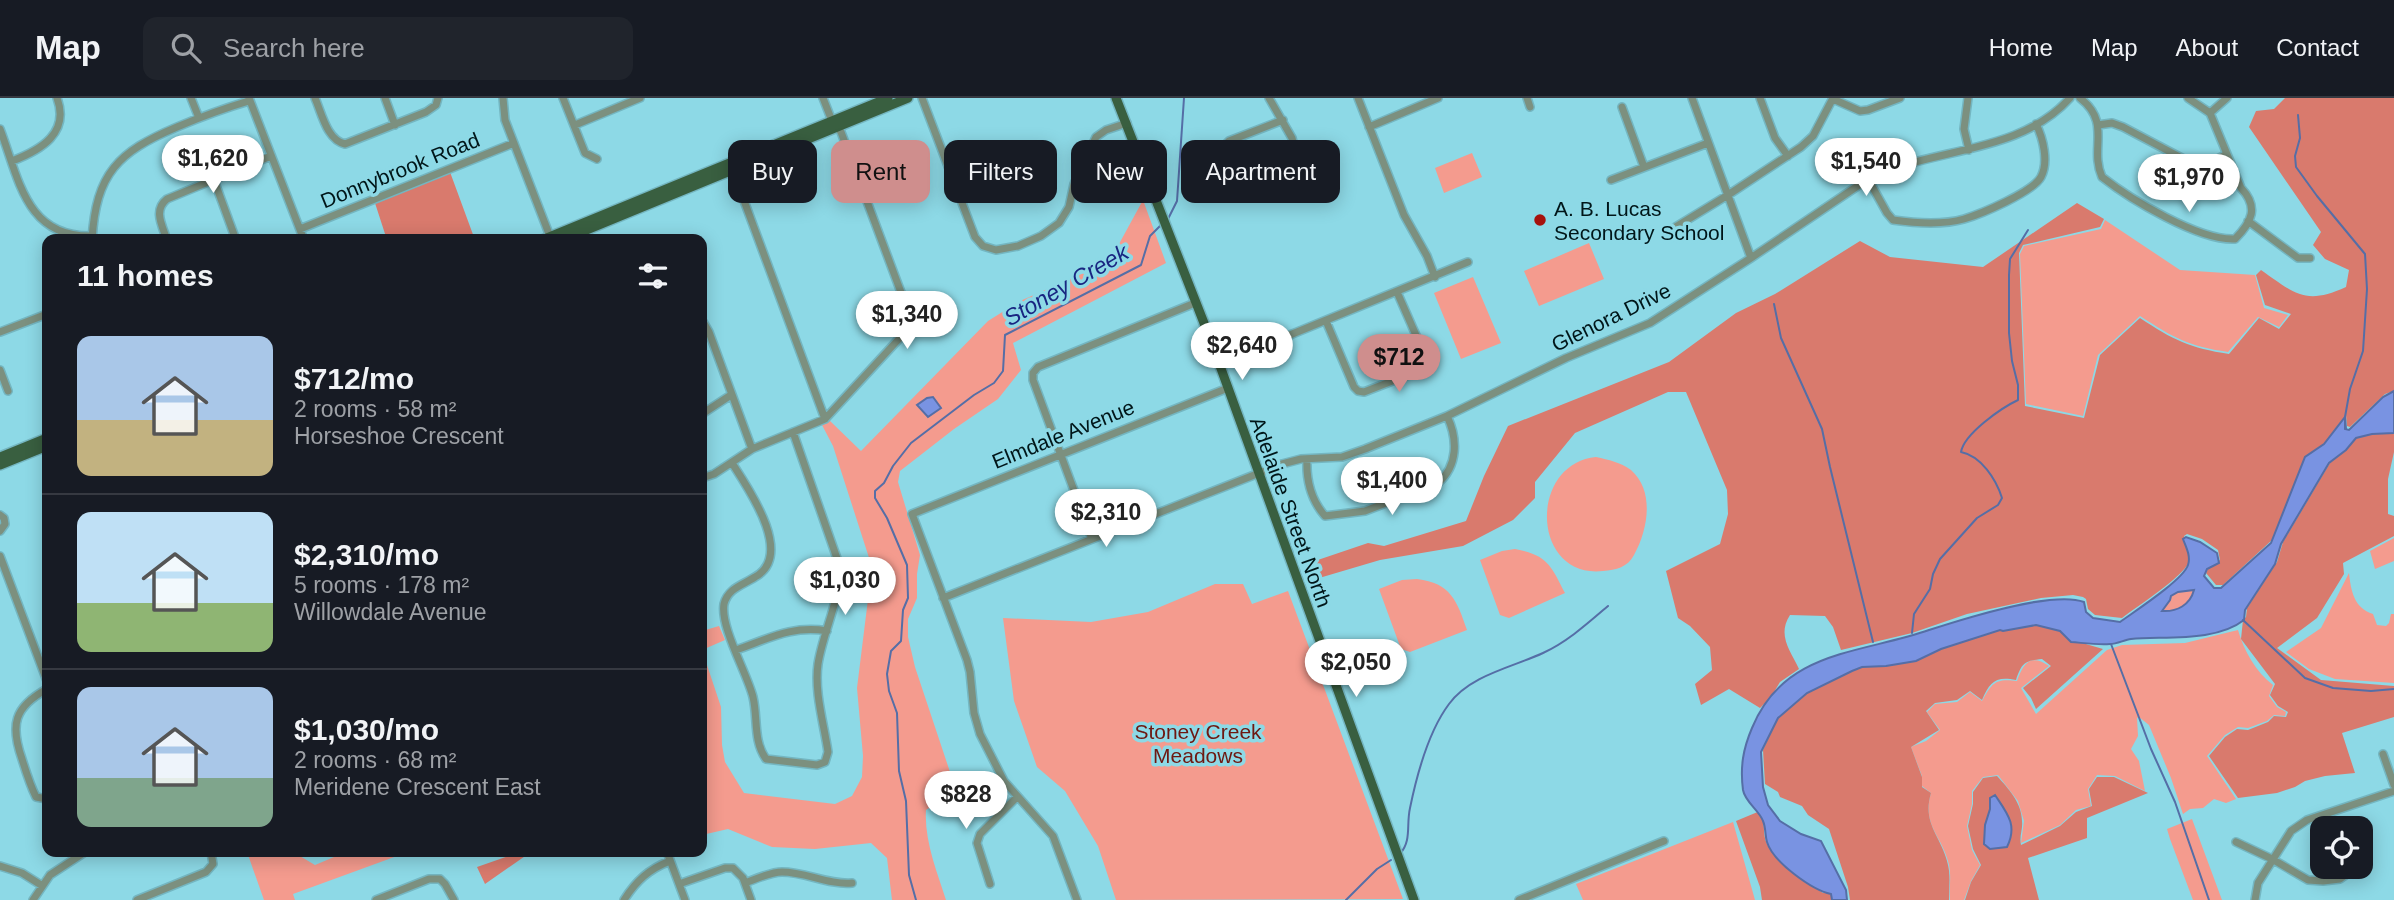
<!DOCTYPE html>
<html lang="en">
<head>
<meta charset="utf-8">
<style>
  :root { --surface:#171b24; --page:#20242c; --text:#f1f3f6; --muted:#9ea1a6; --line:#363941; --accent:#cf8e8d }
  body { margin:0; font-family:Helvetica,sans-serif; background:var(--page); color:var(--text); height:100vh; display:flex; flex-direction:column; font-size:26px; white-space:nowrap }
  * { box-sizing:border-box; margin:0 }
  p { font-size:23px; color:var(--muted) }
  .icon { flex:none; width:38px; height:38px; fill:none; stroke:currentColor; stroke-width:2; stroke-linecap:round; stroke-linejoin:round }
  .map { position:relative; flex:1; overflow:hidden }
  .drawer { position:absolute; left:42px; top:136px; width:665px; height:623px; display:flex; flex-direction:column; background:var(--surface); border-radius:14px; box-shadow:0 4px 18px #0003 }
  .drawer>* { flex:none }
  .hud { position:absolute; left:728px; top:42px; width:665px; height:63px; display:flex; gap:14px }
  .tools { position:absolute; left:2310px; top:718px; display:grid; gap:14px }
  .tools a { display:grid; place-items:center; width:63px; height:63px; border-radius:14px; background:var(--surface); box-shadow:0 4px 18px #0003; font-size:35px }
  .price { position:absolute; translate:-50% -60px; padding:0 16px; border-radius:24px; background:#fff; color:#222; font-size:23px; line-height:46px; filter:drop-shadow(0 2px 4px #0008) }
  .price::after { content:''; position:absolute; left:50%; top:42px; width:21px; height:16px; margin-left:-10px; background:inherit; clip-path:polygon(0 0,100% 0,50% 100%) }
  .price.on { background:var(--accent); color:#111 }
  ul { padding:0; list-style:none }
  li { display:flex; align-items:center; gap:21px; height:175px; padding:0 35px }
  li+li { border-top:2px solid var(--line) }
  li span { display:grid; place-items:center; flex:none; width:196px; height:140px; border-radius:14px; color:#555 }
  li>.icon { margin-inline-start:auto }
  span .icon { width:84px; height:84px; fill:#fffc; stroke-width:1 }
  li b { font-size:30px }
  h2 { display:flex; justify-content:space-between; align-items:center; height:84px; padding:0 35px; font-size:30px }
  .chip { padding:0 24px; border-radius:14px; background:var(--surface); box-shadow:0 4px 18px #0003; font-size:24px; line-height:63px }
  .chip.on { background:var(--accent); color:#111 }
  header { display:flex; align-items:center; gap:42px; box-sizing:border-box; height:98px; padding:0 35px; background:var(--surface); border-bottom:2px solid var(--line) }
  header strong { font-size:33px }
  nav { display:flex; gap:38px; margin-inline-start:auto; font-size:24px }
  .search { width:490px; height:63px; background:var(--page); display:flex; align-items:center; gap:18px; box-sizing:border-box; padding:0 24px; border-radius:14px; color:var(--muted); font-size:26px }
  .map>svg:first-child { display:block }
  .green { fill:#f49b8e }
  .forest { fill:#d97a6d }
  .water { fill:#7993e2; stroke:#556ea6; stroke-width:2; fill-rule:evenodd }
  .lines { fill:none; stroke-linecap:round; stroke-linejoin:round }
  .stream { stroke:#556ea6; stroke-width:2 }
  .minor-casing { stroke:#74b6c1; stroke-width:10 }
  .major-casing { stroke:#74b6c1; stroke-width:12 }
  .minor { stroke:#7c907f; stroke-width:7 }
  .major { stroke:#395f40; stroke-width:9 }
  .poi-dot { fill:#a6120d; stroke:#8dd9e6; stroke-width:2.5 }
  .labels { text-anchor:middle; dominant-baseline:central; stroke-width:7; stroke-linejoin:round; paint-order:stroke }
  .street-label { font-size:21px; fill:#001619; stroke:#8dd9e6 }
  .poi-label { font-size:21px; fill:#001619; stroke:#8dd9e6; text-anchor:start }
  .park-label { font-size:21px; fill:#6e1811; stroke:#8dd9e6 }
  .water-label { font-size:23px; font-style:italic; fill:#192681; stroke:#8dd9e6 }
</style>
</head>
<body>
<header>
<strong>Map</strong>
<div class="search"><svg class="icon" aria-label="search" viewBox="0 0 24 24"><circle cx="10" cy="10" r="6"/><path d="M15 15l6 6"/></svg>Search here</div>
<nav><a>Home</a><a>Map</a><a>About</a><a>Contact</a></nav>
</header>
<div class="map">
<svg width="2394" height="802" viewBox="0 0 2394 802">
  <rect width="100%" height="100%" fill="#8dd9e6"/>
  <path class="green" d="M 1472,55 L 1482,79 L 1444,95 L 1435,70 Z
    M 1143,102 L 1166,165 L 1013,245 L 1021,272 L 998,301 L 954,331 L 900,373 L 898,384 L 920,457 L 917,476 L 917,500 L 908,521 L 908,539 L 915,569 L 956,692 L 926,712 C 924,742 937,774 946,802 L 892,802 L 887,760 L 871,745 L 815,751 L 772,749 L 728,731 L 702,737 L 702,533 L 719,528 L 725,542 L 702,552 L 721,609 L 722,647 L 725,664 L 744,695 L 835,706 L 852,698 L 862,679 L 863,658 L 857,590 L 872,469 L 833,348 L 822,327 L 829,322 L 861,353 L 988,223 L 1020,203 L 1093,171 L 1113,157 Z
    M 2105,122 L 2180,172 L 2255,177 L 2264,210 L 2288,217 L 2279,229 L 2258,219 L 2228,254 C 2188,248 2174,240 2140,218 L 2098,257 L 2083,318 L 2026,306 L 2020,156 L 2024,148 L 2101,131 Z
    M 1589,145 L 1604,181 L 1539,208 L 1524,173 Z
    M 1473,179 L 1501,245 L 1461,261 L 1434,195 Z
    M 1596,359 C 1609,362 1620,364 1631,372 C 1655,393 1648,432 1634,457 C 1628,469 1616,472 1603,473 C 1531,481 1528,366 1596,359 Z
    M 2394,440 L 2394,463 L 2375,471 L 2370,453 Z
    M 1515,451 C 1548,457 1551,468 1565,495 L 1509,520 L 1500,517 L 1480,462 L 1502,453 Z
    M 2349,475 C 2351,493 2354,510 2373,516 L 2377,527 L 2386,528 L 2389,525 L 2391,516 L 2394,516 L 2394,585 L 2335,581 L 2309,571 L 2286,554 L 2321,530 Z
    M 1417,481 C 1451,485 1457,503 1467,532 L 1410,554 L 1401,551 L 1379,491 L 1402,482 Z
    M 1215,486 L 1243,486 L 1252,506 L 1288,493 L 1403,801 L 1116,802 L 1098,748 L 1065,693 L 1037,669 L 1014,603 L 1003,520 L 1091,524 L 1148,514 Z
    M 2194,492 C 2190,508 2177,513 2161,514 L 2170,502 L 2170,498 L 2178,494 Z
    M 2238,532 C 2244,553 2256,574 2273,587 L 2269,598 L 2277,609 L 2286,614 L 2285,618 L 2274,617 L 2267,623 L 2248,630 L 2238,629 L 2225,637 L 2207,658 L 2236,701 L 2226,705 L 2214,701 L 2203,710 L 2190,711 L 2183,716 L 2171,680 L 2149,627 L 2139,619 L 2137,620 L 2138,638 L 2131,651 L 2139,663 L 2145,693 L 2115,678 L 2097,677 L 2088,691 L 2091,708 L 2076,712 L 2060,727 L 2021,745 L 2024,723 L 2018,703 L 1998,677 L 1983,679 L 1972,693 L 1972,706 L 1967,728 L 1972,752 L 1980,767 L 1971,783 L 1964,802 L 1950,802 C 1949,789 1952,776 1948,763 C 1941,737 1922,726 1931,695 L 1922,688 L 1922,678 L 1911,649 L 1926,643 L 1940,632 L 1927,614 L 1935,606 L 1957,604 L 1970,594 L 1982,603 C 1992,585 1995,580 2017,583 C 2023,566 2030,555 2049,568 L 2021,590 L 2036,616 L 2107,552 L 2122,547 L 2185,545 Z
    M 2192,721 L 2222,802 L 2193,802 L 2170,741 L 2167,731 Z
    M 1733,724 L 1755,802 L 1583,802 L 1576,786 Z
    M 247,754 L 293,754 L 315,767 L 346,754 L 408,754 L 293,796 L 295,802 L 264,802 Z"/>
  <path class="forest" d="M 2285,0 L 2394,0 L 2394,293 L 2385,296 L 2350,329 L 2347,328 L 2346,317 L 2324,346 L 2305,359 L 2272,442 L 2223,487 L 2216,487 L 2206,475 L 2209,468 L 2220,462 L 2218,452 L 2202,441 L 2187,436 L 2184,438 C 2187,446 2192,455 2189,464 C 2183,479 2136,509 2122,520 L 2095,517 L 2088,511 L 2086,501 L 2083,499 L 2073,497 L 2041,500 L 1967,516 L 1912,535 L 1841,552 L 1833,529 L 1825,518 L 1790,517 C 1777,537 1790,552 1799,571 L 1780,584 L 1771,599 L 1760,610 L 1729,591 L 1701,607 L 1695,586 L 1712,572 L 1710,549 L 1690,528 L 1678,520 L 1666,473 L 1720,446 L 1728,416 L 1727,392 L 1686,294 L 1668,294 L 1575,335 L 1535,384 L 1535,400 L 1513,422 L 1463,448 L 1380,462 L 1309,483 L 1303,467 L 1368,445 L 1384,448 L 1466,423 L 1484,378 L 1508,328 L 1669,264 L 1736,215 L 1775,196 L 1860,143 L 1890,159 L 1983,169 L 2077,105 L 2104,121 L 2100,129 L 2023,147 L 2019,155 L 2025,308 L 2084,320 L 2100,257 L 2140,220 C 2173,242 2190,250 2229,256 L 2259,220 L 2279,231 L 2291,216 L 2265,207 L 2256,177 L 2261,172 C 2294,195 2305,208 2346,189 L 2349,172 L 2325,161 L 2313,147 L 2321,134 L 2249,29 L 2256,13 L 2274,11 Z
    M 450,74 L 475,142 L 387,142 L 375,105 Z
    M 2374,334 L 2394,334 L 2394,354 L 2388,381 L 2388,416 L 2394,418 L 2394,438 L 2343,465 L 2344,476 L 2317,520 L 2277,550 L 2321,582 L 2394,588 L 2394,619 L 2342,635 L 2355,675 L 2325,678 L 2305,683 L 2295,689 L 2277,695 L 2238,700 L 2209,658 L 2225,639 L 2237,631 L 2248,632 L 2268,624 L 2274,618 L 2286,619 L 2288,614 L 2278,608 L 2270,597 L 2275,586 L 2241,541 L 2243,522 L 2246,519 L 2247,510 L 2277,464 L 2283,444 L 2331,363 L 2358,337 Z
    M 2037,525 L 2062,531 L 2072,542 L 2103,551 L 2036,611 L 2031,600 L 2023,590 L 2051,568 L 2042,561 C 2024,563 2022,565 2016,582 C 1995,578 1990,584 1982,602 L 1970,593 L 1957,602 L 1935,605 L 1926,613 L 1939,632 L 1911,649 L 1922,679 L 1922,689 L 1931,695 C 1922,725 1940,737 1947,763 C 1951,776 1949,789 1949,802 L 1850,802 L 1848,789 L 1829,731 L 1808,717 L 1802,708 L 1780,699 L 1778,694 L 1765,686 L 1763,652 L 1779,617 L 1809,593 L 1854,570 L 1943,550 L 1993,531 Z
    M 1997,678 C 2008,690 2022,705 2022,723 C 2023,732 2019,738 2021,747 L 2060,728 L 2076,714 L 2092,708 L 2089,691 L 2097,679 L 2114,679 L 2148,695 L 2087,720 L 2087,740 L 2028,760 L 2039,802 L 1965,802 L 1971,784 L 1981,767 L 1973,751 L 1968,728 L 1973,706 L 1973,694 L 1983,680 Z
    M 1760,713 C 1766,725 1762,736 1767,746 C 1779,768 1803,781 1823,795 L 1832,793 L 1832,802 L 1762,802 L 1760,789 L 1736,723 Z
    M 520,754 L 531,754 L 485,786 L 477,769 Z"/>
  <path class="water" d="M 2394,293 L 2394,335 L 2372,336 L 2356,340 L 2346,352 L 2329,365 L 2281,446 L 2275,466 L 2245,512 L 2244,522 C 2216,544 2166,538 2131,541 C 2124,542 2117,546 2110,546 C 2097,547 2084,545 2071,544 L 2060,533 L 2036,527 L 2003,533 L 2000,532 L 1941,551 L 1916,563 L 1886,568 L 1862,569 L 1852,573 L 1807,595 L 1778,620 L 1761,654 L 1763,689 L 1768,707 L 1780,723 L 1801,736 L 1821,743 L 1846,792 L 1847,802 L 1832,802 L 1831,796 C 1812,792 1773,764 1767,744 C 1765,738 1766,730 1763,723 C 1759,712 1745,704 1743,692 C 1740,669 1743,651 1752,630 C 1784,552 1860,556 1929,532 C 1963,521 2053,492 2084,504 L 2086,514 L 2093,520 L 2120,524 C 2135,513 2183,482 2188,467 C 2191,458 2186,449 2183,441 L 2186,439 L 2200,444 L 2217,455 L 2219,465 L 2207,471 L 2204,478 L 2214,490 L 2221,490 L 2271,445 L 2305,359 L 2324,346 L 2345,319 L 2345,331 L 2349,332 L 2383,299 ZM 2194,492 C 2190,507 2177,514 2162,513 L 2170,502 L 2171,498 L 2178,494 Z
    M 933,299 L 941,310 L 928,319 L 917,307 L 927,300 Z
    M 1995,697 C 2007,715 2018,727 2007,749 L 1990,751 L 1984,746 L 1985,727 L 1990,711 L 1990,700 Z"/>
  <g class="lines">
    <path class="stream" d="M 2298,17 L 2300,40 L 2295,58 L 2296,69 L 2317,98 L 2365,156 L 2367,191 L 2363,253 L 2350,291 L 2345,319 L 2346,331
      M 1168,121 L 1177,103 L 1184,0
      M 1774,206 L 1781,240 L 1822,331 L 1830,369 L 1873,544
      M 2243,522 L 2305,580 L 2333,590 L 2371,593 L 2394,591
      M 1912,535 L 1914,516 L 1930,491 L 1933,476 L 1940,461 L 1977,420 L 1998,407 L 2002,400 C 1996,381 1981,358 1961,354 C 1964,336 2001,310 2018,302 L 2018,287 L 2012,263 L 2009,235 L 2009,177 L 2010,161 L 2028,132
      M 2111,546 L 2151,651 L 2175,704 L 2209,802
      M 1400,756 C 1412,742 1406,728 1410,710 C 1417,676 1428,634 1449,606 C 1470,577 1513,569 1543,555 C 1567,544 1587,526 1608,508
      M 916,802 L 909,777 L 906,703 L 899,673 L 897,615 L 889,593 L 887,576 L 891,553 L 901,543 L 903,512 L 908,500 L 907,467 L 887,420 L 875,400 L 875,393 L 884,385 L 893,368 L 911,345 L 974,297 L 994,285 L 1003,273 L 1005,237 L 1141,167 L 1150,138 L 1161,127
      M 1346,802 L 1377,771 L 1391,762"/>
    <defs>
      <path id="minor" d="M 191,0 L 199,20
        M 249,0 L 304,142
        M 315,0 C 322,16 327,42 345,46 L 426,14 L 436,7 L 438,0
        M 385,0 L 395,27
        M 503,0 L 505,22 L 551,141
        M 563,0 L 585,55 L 597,61
        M 922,0 L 975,139 L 983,148 L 996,152 L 1018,148 L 1041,138 L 1059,125 L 1069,109 L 1074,86 L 1096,39 L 1106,32 L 1127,25
        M 1269,0 L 1292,40 L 1307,100
        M 1358,0 L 1404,117 L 1427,158 L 1435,179
        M 1527,0 L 1530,9
        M 1692,0 L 1751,160
        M 1760,0 L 1775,40 L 1788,58
        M 1968,0 L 1964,31 L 1969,52
        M 2080,0 C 2112,25 2089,50 2102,79 C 2130,101 2199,143 2235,141 C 2252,124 2259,109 2241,90 L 2210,15 L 2188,0
        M 1833,1 L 1860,13 L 1868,12 L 1900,0
        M 1622,9 L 1644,69
        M 2210,15 L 2227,0
        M 575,27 L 640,0
        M 2098,27 L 2112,25 L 2123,29 L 2195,67 L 2206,67 L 2227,56
        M 1369,29 L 1438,0
        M 0,31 C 19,81 26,140 92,138
        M 12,63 C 41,52 70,35 57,0
        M 733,73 L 825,321
        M 1868,81 L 1887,115 L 1893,122 C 1914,125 1943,127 1964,121 C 1981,116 2033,94 2041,79 C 2049,64 2043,40 2036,26
        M 214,82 L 236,142
        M 1611,82 L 1708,45
        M 1229,96 L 1230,80 L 1224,48 L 1229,43 L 1283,22
        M 2248,123 L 2298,160 L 2310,160
        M 300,131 L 514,45
        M 1669,133 L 1728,97 L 1801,49 L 1813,38 L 1833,0
        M 92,142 C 96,75 118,54 177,29 C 201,19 225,10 249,3
        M 167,142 C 162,127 153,112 167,101 L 271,58
        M 702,222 L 709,234 L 752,351
        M 1326,223 L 1354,289 L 1358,293 L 1364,294 L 1423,271 L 1426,266 L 1426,260 L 1397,194
        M 0,234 L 47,216
        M 1219,266 L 1468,164
        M 0,272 L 8,293
        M 702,316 L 731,297
        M 1307,361 C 1306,383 1311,402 1325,418 L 1365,413 L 1438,385 C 1458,368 1458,341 1447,318
        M 732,365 C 748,390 795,457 755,479 C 743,487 728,490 724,506 C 720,529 747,575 753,599 C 758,620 753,643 766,661 L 817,667 L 825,664 L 828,654 C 824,626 814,594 818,566 C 823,534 840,503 840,469 L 793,334
        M 702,380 L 714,376 L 752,351 L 825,321 L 909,230 L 911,221 L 841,34 L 832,23 L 823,0
        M 0,417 L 4,420 L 5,426 L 0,433
        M 1092,441 L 1033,282 L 1033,275 L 1038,269 L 1195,205
        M 0,458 L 47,583
        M 943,500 L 1282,366 L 1301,361 L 1342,359 L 1365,351 L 1447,318 L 1566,260 L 1650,225 L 1751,160 L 1868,81 C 1932,49 2019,57 2070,0
        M 736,552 C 768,541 792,527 827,533
        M 47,591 C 14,609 10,627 22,661 C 26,674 30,687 36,699 L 47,701
        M 2383,656 L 2394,687
        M 2236,744 L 2272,761 L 2308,782 L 2323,783 L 2340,781 L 2354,771
        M 667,754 L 685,802
        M 0,768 L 22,775 L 41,787
        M 745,785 C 756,781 770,774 782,774 C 806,774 828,787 852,785
        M 679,786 L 725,770 L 733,770 L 743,780 L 751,802
        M 990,786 L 977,745 L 980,736 L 1017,699
        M 33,802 L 50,777 L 85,754
        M 137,802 L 206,774 L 213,766 L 211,754
        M 376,802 L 429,781 L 440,781 L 445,786 L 454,802
        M 624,802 C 636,783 649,771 670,763
        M 1077,802 L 1053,738 L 1004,683 L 980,636 L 974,615 L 970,574 L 967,562 L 912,416 L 1228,290
        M 1519,802 L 1664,743
        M 2255,802 L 2258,785 L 2291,733 L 2307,722 L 2394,693"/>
      <path id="major" d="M 1116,0 L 1211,243 L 1414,802
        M 542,142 L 888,0
        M 562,142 L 908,0
        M 0,359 L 47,340
        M 0,367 L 47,348"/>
    </defs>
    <use href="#minor" class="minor-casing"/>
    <use href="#major" class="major-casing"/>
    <use href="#minor" class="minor"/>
    <use href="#major" class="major"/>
  </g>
  <circle class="poi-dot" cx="1540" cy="122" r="7"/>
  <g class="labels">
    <g class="street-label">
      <text transform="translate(400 72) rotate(-22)">Donnybrook Road</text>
      <text transform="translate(1611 219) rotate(-26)">Glenora Drive</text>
      <text transform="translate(1063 336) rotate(-22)">Elmdale Avenue</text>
      <text transform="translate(1291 414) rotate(70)">Adelaide Street North</text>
    </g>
    <g class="poi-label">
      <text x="1554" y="110">A. B. Lucas<tspan x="1554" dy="24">Secondary School</tspan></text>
    </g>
    <g class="park-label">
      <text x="1198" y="633">Stoney Creek<tspan x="1198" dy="24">Meadows</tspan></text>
    </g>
    <g class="water-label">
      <text transform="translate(1066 187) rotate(-30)">Stoney Creek</text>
    </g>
  </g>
</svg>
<div class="tools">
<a><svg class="icon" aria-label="locate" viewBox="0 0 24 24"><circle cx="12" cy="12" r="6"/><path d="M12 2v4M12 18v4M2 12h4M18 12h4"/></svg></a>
</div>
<b class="price" style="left:213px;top:97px">$1,620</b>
<b class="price" style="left:1866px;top:100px">$1,540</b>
<b class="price" style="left:2189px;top:116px">$1,970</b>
<b class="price" style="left:907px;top:253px">$1,340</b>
<b class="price" style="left:1242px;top:284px">$2,640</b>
<b class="price on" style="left:1399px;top:296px">$712</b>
<b class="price" style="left:1392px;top:419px">$1,400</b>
<b class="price" style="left:1106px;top:451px">$2,310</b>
<b class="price" style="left:845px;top:519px">$1,030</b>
<b class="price" style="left:1356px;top:601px">$2,050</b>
<b class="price" style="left:966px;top:733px">$828</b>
<div class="hud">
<a class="chip">Buy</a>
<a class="chip on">Rent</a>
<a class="chip">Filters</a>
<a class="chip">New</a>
<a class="chip">Apartment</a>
</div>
<section class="drawer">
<h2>11 homes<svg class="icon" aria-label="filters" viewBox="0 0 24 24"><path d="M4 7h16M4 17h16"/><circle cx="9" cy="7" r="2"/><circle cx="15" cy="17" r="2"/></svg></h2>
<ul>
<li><span style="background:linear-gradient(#a9c7e8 60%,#c2b280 0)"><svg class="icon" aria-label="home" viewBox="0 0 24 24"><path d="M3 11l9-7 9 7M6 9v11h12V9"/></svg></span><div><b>$712/mo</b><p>2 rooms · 58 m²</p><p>Horseshoe Crescent</p></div></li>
<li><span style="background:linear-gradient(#bfe0f5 65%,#8fb573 0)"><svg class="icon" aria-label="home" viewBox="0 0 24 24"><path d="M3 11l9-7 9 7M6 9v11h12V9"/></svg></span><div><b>$2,310/mo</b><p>5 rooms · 178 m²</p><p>Willowdale Avenue</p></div></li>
<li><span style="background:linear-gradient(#a9c7e8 65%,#7fa58c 0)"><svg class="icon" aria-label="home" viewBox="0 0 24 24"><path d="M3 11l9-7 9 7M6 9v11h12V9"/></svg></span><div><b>$1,030/mo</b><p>2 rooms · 68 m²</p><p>Meridene Crescent East</p></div></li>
</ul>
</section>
</div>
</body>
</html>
